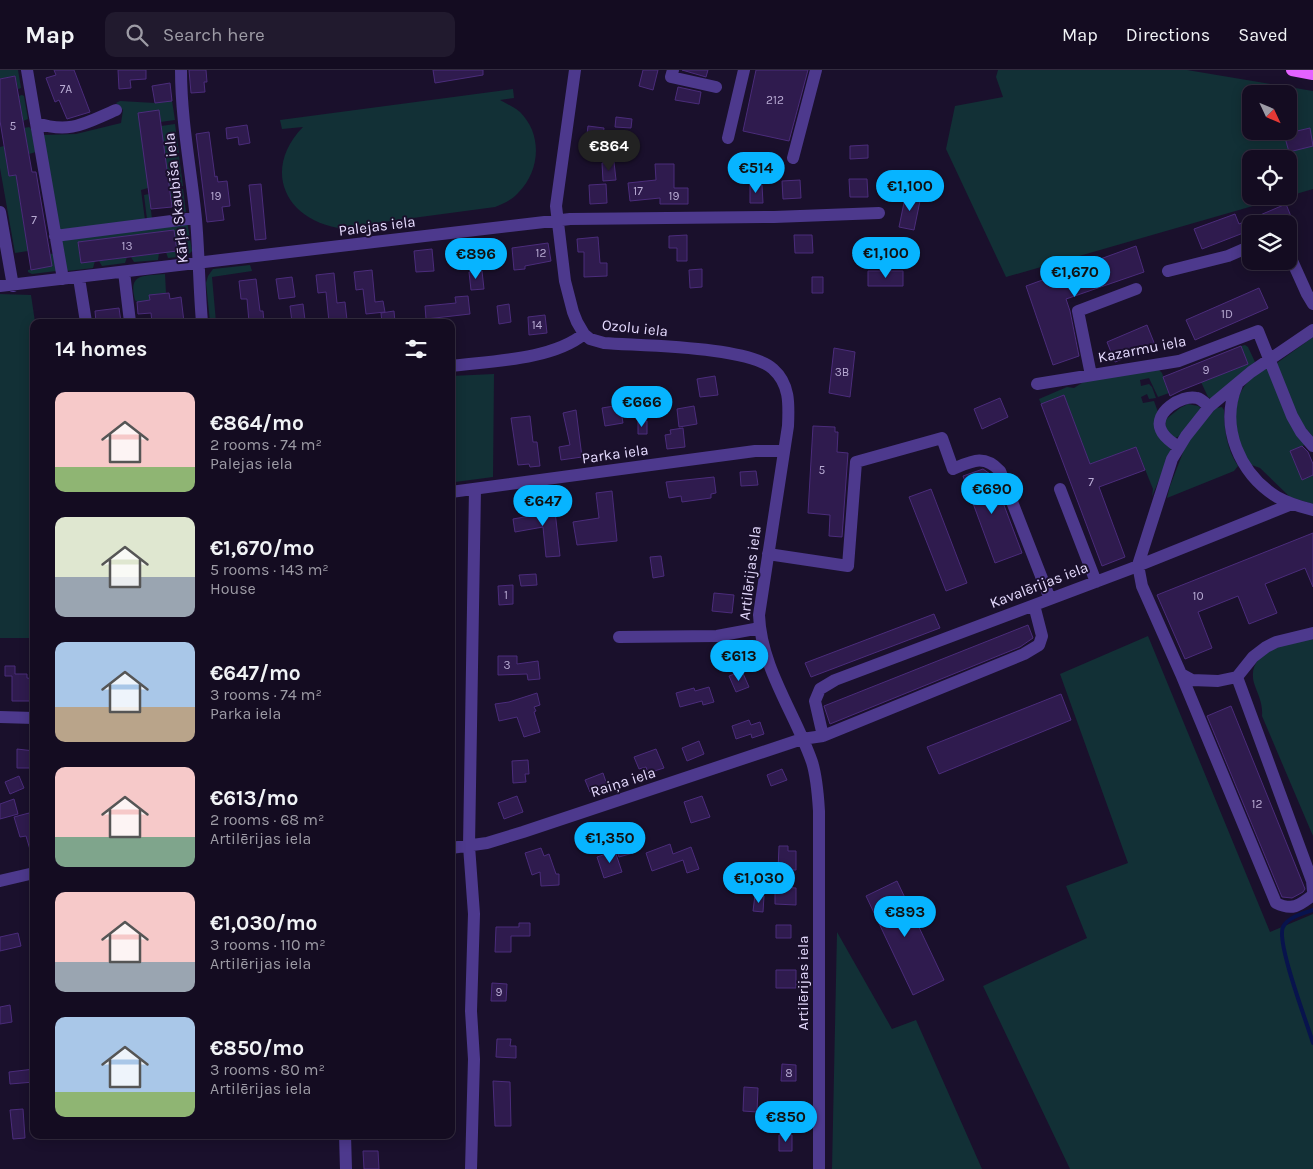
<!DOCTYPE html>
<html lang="en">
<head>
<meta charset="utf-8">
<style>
  :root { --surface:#140c21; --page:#211a2e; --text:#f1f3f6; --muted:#9d9ba5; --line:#332c3f; --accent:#07b4ff }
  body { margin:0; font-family:Karla,sans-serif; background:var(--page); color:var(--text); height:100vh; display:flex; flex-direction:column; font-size:19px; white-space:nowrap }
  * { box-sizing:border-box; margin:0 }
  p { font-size:16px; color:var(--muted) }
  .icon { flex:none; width:28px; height:28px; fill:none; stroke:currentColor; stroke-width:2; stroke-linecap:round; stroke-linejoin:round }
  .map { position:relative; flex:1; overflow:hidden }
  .side { position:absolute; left:30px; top:249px; width:425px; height:820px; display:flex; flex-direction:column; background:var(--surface); border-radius:10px; box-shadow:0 2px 12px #0003,0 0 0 1px var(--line) }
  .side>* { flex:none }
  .needle { width:32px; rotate:134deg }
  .fabs { position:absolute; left:1242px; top:15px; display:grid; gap:10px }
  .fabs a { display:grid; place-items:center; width:55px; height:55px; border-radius:10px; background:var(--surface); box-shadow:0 2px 12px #0003,0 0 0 1px var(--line); font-size:25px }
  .price { position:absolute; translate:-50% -42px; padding:0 11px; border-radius:18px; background:var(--accent); color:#111; font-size:16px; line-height:32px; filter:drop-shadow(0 1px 2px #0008) }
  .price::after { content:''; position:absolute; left:50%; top:30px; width:15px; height:11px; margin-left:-8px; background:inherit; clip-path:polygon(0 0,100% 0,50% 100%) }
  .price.on { background:#222; color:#fff }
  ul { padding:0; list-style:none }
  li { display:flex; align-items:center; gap:15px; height:125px; padding:0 25px }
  li span { display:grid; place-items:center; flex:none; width:140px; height:100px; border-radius:10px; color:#555 }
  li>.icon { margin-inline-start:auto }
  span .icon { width:60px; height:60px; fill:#fffc; stroke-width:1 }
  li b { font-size:21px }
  h2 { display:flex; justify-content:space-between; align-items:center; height:60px; padding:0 25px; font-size:21px }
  header { display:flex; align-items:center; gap:30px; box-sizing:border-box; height:70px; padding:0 25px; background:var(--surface); border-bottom:1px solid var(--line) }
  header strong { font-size:24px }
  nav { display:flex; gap:28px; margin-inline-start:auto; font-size:18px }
  .search { width:350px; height:45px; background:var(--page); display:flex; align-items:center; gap:12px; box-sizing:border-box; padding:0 18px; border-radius:10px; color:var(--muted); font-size:19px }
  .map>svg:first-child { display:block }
  .green { fill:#123036; fill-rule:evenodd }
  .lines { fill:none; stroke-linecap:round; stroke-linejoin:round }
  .stream { stroke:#08134d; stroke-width:4 }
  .building { fill:#2f1b4e; stroke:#4b2c7b }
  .minor { stroke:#4d398d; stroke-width:12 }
  .major { stroke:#e462ff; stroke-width:12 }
  .labels { text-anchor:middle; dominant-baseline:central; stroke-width:4; stroke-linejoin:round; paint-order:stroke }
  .number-label { font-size:12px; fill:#b8abd3 }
  .street-label { font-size:15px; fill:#e6dbff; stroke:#1a102c }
</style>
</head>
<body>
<header>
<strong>Map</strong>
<div class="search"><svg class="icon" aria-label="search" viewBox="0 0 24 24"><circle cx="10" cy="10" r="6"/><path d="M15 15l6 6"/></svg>Search here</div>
<nav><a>Map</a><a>Directions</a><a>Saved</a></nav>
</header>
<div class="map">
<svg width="1313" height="1099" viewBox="0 0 1313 1099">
  <rect width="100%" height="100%" fill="#1a102c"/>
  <path class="green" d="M 0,0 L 18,0 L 21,18 L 18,19 L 15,6 L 0,9 Z
    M 998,0 L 1187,0 L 1313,21 L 1313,119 L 1289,126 L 1289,89 L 1251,89 L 1251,126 L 1288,126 L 1006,207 L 946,79 L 955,36 L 1003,27 L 996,7 ZM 1251,24 L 1289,24 L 1289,61 L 1251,61 Z
    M 513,19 L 514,28 L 500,30 C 507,34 514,37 520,42 C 543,65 540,101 518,123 C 512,130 503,134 495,137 L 338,158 C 283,148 263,98 303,57 L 282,59 L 280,50 Z
    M 22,25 L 24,26 L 28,49 L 23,51 L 19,26 Z
    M 120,31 L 155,33 L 172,31 L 175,50 L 160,52 L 148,118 L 141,120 L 145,150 L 60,160 L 43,65 L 76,64 L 121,53 L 123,40 L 116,33 Z
    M 175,54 L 179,83 L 165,85 L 161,56 Z
    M 29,57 L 31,59 L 36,82 L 29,84 L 24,58 Z
    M 4,76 L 9,106 L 16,105 L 28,181 L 15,183 L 0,98 L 0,77 Z
    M 179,86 L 183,116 L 169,117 L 165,88 Z
    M 183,119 L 186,142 L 180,144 L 174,142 L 170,121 Z
    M 149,124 L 152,149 L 147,149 L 144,125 Z
    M 187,151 L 192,181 L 187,186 L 168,188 L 166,182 L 177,181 L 174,160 L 78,172 L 81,193 L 95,191 L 93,198 L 67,201 L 61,168 Z
    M 57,183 L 56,201 L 32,204 L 28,202 L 28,200 L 52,196 L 50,184 Z
    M 159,183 L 158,190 L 134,192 L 131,187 Z
    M 127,187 L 125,193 L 102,196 L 99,191 Z
    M 250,195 L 252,201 L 212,207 L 216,252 L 210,252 L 206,213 L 208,206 L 213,199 Z
    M 165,204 L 166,223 L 149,225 L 150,230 L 137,232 L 135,230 C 128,203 143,206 165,204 Z
    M 0,224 L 31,225 L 35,252 L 34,252 L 34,568 L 0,568 Z
    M 1313,267 L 1313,368 C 1309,359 1300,355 1295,346 C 1288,330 1283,310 1277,293 Z
    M 1245,275 L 1248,277 L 1255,292 L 1212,329 L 1208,327 L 1201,312 L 1248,294 L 1241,276 Z
    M 1266,298 L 1268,299 L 1305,375 L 1290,381 L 1302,410 L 1313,405 L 1313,434 L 1290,427 L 1260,398 L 1249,394 C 1246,387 1242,380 1239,373 C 1234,354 1233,328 1247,313 C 1252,307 1260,303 1266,298 Z
    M 1158,299 L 1162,303 L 1169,323 L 1158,327 L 1149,308 L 1140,310 L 1141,316 L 1149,314 L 1152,317 L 1156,328 L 1149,329 L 1147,324 L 1141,327 L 1143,333 L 1154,331 L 1171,378 C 1171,383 1155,419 1152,427 L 1153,419 L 1136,377 L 1090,394 L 1064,325 L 1041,334 L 1039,329 L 1067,317 L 1074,318 L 1091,307 Z
    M 494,304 L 493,407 L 455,412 L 451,383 L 451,306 Z
    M 1188,334 L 1198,336 L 1202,339 L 1180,366 L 1175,368 L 1167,364 L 1165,350 L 1180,338 Z
    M 1222,337 L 1224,340 C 1224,359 1227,380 1238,396 L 1234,401 L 1167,428 L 1170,416 L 1187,372 L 1216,338 Z
    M 1313,565 L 1313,766 L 1262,646 C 1263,633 1258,625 1254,613 C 1245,580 1291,573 1313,565 Z
    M 1148,566 L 1270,862 L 1313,844 L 1313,1099 L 1070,1099 L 983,916 L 1087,868 L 1066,816 L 1128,793 L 1060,604 Z
    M 837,862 L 892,959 L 916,950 L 982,1099 L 832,1099 Z"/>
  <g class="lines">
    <path class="stream" d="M 1313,840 C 1304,843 1288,847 1283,857 C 1276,872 1307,953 1313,973"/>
  </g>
  <path class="building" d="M 54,0 L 74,0 L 90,42 L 67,49 L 59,30 L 55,32 L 46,8 L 56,5 Z
    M 118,0 L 146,0 L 146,9 L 130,10 L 131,18 L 119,19 Z
    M 189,0 L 206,0 L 207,12 L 204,12 L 205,22 L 191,23 Z
    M 433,0 L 483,0 L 483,5 L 435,13 Z
    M 643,0 L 658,0 L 653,20 L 639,16 Z
    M 682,0 L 708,0 L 706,7 Z
    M 756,0 L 808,0 L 789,71 L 743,61 Z
    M 15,6 L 32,102 L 36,102 L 52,196 L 31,200 L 16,105 L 9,106 L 0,51 L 0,9 Z
    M 170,13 L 172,31 L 155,33 L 152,16 Z
    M 678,17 L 701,22 L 699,34 L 675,30 Z
    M 159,40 L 172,137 L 151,139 L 138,43 Z
    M 616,47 L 632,49 L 631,58 L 615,57 Z
    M 247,55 L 250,73 L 239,75 L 238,67 L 227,69 L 226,58 Z
    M 588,56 L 604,58 L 601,83 L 585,81 Z
    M 1310,58 L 1313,76 L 1289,82 L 1284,64 Z
    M 209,62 L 215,107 L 217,106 L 218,112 L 227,111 L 230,136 L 222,137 L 224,150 L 207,152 L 196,64 Z
    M 868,75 L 868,88 L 850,89 L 850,76 Z
    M 614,92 L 616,110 L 603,111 L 602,93 Z
    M 655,94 L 674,94 L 674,118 L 688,118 L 688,134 L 660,134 L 660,128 L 630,131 L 628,113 L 656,110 Z
    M 849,109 L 867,109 L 868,127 L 850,127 Z
    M 800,110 L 801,128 L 783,129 L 782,111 Z
    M 261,114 L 266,169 L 255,170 L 249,115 Z
    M 606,114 L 607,133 L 590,134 L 589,115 Z
    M 750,115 L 762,115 L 763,133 L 750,133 Z
    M 906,123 L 921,126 L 914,160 L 899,157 Z
    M 1286,134 L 1292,149 L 1282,154 L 1251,154 L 1251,160 L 1202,179 L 1194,159 L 1235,144 L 1239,154 Z
    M 174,160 L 177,181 L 81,193 L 78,172 Z
    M 687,165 L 687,191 L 677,191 L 677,178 L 669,178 L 669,166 Z
    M 794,165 L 812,165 L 813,183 L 795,183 Z
    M 598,167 L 600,193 L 607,193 L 607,206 L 584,207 L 584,182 L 578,182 L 577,169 Z
    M 548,173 L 551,191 L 525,196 L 525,199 L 514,200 L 512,178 Z
    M 1136,176 L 1144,202 L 1066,229 L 1070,241 L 1079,286 L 1053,295 L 1026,216 Z
    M 432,179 L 434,201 L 416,202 L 414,181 Z
    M 702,199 L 702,217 L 690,218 L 689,200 Z
    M 372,200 L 375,232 L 383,231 L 385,242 L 366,244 L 363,219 L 356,220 L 354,202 Z
    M 482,201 L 484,219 L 471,220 L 469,202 Z
    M 868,201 L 903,201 L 903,216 L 868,216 Z
    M 334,203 L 337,233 L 345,232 L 347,250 L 329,252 L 326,222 L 318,223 L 316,205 Z
    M 292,207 L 295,227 L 279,229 L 276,209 Z
    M 812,207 L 823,207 L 823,223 L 812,223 Z
    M 256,209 L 260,241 L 263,241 L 264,252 L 249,252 L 247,229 L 241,229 L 239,211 Z
    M 1259,218 L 1268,238 L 1195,270 L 1186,250 Z
    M 169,223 L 170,229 L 181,227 L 184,252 L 152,252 L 151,243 L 138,244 L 137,232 L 150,230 L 149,225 Z
    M 468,226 L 470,244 L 426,249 L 425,236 L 456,233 L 455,227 Z
    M 303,234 L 305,250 L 292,252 L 290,236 Z
    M 509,234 L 511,252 L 499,254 L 497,236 Z
    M 119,238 L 121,252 L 96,252 L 95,241 Z
    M 394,241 L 395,252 L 382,252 L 381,243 Z
    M 545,245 L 547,263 L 529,265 L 528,247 Z
    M 1147,255 L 1155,275 L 1115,292 L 1107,272 Z
    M 1241,276 L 1248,294 L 1182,320 L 1170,326 L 1163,307 Z
    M 834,278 L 855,282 L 850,327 L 829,323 Z
    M 715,306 L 718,325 L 700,327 L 697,309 Z
    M 1064,325 L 1090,394 L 1136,377 L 1145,400 L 1099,417 L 1125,487 L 1102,496 L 1041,334 Z
    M 1000,328 L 1008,347 L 982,359 L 974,339 Z
    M 620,335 L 623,353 L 605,356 L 602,338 Z
    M 694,336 L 697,354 L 679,357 L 677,339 Z
    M 576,340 L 582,387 L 561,390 L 559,377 L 570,375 L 563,343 Z
    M 530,346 L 533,372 L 537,372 L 540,396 L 530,397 L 529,394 L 518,395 L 511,348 Z
    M 638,351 L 647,351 L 647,364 L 638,364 Z
    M 813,356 L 835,357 L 835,362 L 838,362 L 837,382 L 848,383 L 842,467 L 829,466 L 830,445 L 808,443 Z
    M 683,358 L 685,377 L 667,379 L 665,365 L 671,364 L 670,360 Z
    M 1302,376 L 1308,382 L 1313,394 L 1313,405 L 1302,410 L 1290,381 Z
    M 983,399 L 993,406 L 1022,483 L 995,493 L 963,406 Z
    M 756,401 L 758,415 L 741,416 L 740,402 Z
    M 714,407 L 716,423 L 711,424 L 711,428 L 682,432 L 681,426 L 669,428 L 666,412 Z
    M 931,419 L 967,513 L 946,521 L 909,427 Z
    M 612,421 L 617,471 L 577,475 L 573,452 L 599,448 L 596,423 Z
    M 554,432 L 560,486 L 546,487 L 543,457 L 515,462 L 513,449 L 541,444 L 540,434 Z
    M 1313,463 L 1313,517 L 1305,498 L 1265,514 L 1277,543 L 1249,554 L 1238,526 L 1198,542 L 1212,578 L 1185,589 L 1157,525 Z
    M 661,486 L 664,506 L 653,508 L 650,487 Z
    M 536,504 L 537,515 L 521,516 L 519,505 Z
    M 513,515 L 513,534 L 499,535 L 498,516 Z
    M 714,523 L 734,525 L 732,543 L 712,541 Z
    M 934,544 L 940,558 L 811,607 L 805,593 Z
    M 1028,555 L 1033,568 L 1020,577 L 830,654 L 824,636 Z
    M 498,586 L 517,586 L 517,594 L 538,591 L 540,609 L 528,610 L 527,604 L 498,605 Z
    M 5,596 L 15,596 L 15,604 L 27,604 L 27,608 L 34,609 L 34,631 L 12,631 L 12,606 L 5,606 Z
    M 742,601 L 749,617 L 736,622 L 729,606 Z
    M 709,617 L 714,632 L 703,635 L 702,631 L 680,637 L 676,623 L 694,618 L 695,621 Z
    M 537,623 L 540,635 L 534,637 L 536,641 L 534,642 L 540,662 L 524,667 L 517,647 L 499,651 L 495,634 L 509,632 Z
    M 1061,624 L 1071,650 L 939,704 L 927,677 Z
    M 1231,636 L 1305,819 L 1303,822 L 1292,828 L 1282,827 L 1207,646 Z
    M 749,650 L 751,655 L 760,652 L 764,664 L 752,668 L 751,664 L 736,669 L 732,656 Z
    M 699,671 L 704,684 L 687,691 L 682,678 Z
    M 17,679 L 34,681 L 34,698 L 17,698 Z
    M 656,679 L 664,698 L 648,703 L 646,697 L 639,699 L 634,687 Z
    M 528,690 L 529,704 L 525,704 L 526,712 L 513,713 L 512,691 Z
    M 782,699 L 787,710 L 771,716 L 767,705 Z
    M 603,703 L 607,715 L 590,722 L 585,710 Z
    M 19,706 L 24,718 L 10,724 L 5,712 Z
    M 517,726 L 523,742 L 504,749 L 498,733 Z
    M 702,726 L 710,747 L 691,753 L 684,732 Z
    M 14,729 L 18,744 L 0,749 L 0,734 Z
    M 29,743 L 31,749 L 34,748 L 34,783 L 31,783 L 26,766 L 20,767 L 14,747 Z
    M 623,755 L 633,783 L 619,787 L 610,759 Z
    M 670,774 L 673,784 L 691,777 L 699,799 L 687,803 L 683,790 L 652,801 L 646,783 Z
    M 779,776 L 788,776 L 788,781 L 796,781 L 796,800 L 778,800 Z
    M 541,778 L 544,786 L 549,784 L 556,804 L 559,804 L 559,815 L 541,816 L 540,802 L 532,805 L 525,783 Z
    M 615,781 L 622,802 L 604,808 L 597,787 Z
    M 897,811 L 944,910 L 913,925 L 866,826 Z
    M 781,817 L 796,818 L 796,835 L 775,834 L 775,821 L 781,822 Z
    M 755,825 L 764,826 L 763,842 L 753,841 Z
    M 519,853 L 530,853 L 530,866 L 511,866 L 511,882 L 495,882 L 496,857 L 519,857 Z
    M 776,855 L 791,855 L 791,868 L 776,868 Z
    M 18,863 L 21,876 L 0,881 L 0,867 Z
    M 776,900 L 796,900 L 796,918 L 776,918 Z
    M 492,913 L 507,914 L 506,931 L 491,931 Z
    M 10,935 L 12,952 L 0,954 L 0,937 Z
    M 497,969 L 511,969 L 510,976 L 516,976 L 516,988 L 496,987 Z
    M 782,994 L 796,995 L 796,1011 L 781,1011 Z
    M 34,999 L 34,1012 L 10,1014 L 9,1002 Z
    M 493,1011 L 510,1012 L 511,1056 L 495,1056 Z
    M 744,1017 L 758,1018 L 757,1042 L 743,1041 Z
    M 23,1039 L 25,1068 L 13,1069 L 10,1040 Z
    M 779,1065 L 792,1065 L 792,1081 L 779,1081 Z
    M 363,1081 L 378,1081 L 379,1099 L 364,1099 Z"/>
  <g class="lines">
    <path class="minor" d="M 27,0 L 36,53 C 71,64 85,53 116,40
      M 181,0 C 181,50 191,100 196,149 C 199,184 199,218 202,252
      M 575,0 L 556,136 L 565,211 L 573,242 L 577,252 L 584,264 L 590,269 L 604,273 C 640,276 749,276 773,299 C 790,314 789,334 788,356 L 759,545 C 761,598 795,643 812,692 C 817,708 818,725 819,741 L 819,1099
      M 673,0 L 671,7 L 716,17
      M 36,53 L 63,209
      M 728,68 L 744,0
      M 793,88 L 816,0
      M 0,142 L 13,216
      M 55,166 L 195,148
      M 1289,184 L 1307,224 L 1313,234
      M 1168,201 L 1228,186 L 1251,176
      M 124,202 L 130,252
      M 79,208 L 86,252
      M 0,216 L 570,149 L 774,147 L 879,143
      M 1313,260 L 1251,302 L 1209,337 L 1186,366 L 1172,389 L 1138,495 L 1142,516 L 1181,604 L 1192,610 L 1218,611 L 1237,607 L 1253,587 L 1266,577 L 1276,572 L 1313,563
      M 451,296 C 491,291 552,290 584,264
      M 1091,305 L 1078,241 L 1136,219
      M 1037,314 L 1179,291 L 1258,261 L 1292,346 L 1301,362 L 1313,376
      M 1237,315 C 1219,357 1240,404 1277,427 C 1288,433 1301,437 1313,440
      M 1178,377 C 1172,372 1164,368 1161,360 C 1153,343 1181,324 1197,328 C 1202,329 1206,334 1209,337
      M 1060,419 L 1096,512
      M 451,422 L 755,381 L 784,381
      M 768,484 L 848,496 L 856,392 L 942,368 L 953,399 C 972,391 984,384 1000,401 L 1050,529
      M 619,567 L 717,566 L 760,558
      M 1181,604 L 1276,833 C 1292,841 1299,836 1313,825
      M 1237,607 L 1312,811 L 1313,821
      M 0,647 L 34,648
      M 823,666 L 1024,584 L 1039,575 L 1042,566 L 1034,535
      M 451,778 L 487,773 L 523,762 L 802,669 L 823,666 L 815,631 L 820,619 L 835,610 L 1130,499 L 1292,434
      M 0,811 L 34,803
      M 345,1065 L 346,1099
      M 471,1099 L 474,989 L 471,941 L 474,844 L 469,776 L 475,419"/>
    <path class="major" d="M 1292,0 L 1313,4"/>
  </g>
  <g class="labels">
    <g class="number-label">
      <text x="66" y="19">7A</text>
      <text x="775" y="30">212</text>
      <text x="13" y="56">5</text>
      <text x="638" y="121">17</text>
      <text x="216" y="126">19</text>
      <text x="674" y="126">19</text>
      <text x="34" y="150">7</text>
      <text x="127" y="176">13</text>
      <text x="541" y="183">12</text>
      <text x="1227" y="244">1D</text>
      <text x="537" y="255">14</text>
      <text x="1206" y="300">9</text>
      <text x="842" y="302">3B</text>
      <text x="822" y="400">5</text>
      <text x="1091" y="412">7</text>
      <text x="506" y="525">1</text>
      <text x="1198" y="526">10</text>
      <text x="507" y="595">3</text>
      <text x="1257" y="734">12</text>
      <text x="499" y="922">9</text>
      <text x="789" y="1003">8</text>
    </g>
    <g class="street-label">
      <text transform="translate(176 128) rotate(-96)">Kārļa Skaubīša iela</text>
      <text transform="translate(377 156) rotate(-7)">Palejas iela</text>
      <text transform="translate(635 258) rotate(6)">Ozolu iela</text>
      <text transform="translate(1142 279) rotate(-11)">Kazarmu iela</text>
      <text transform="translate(615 384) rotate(-8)">Parka iela</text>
      <text transform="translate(750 503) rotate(-83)">Artilērijas iela</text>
      <text transform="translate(1039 515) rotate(-21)">Kavalērijas iela</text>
      <text transform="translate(623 712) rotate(-18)">Raiņa iela</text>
      <text transform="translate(803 913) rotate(-90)">Artilērijas iela</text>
    </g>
  </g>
</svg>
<div class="fabs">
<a><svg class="needle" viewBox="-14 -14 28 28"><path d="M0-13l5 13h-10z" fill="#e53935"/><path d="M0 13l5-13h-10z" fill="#9d9ba5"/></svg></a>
<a><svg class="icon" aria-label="locate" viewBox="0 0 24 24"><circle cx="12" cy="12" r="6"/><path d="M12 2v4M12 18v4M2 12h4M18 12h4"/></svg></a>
<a><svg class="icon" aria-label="layers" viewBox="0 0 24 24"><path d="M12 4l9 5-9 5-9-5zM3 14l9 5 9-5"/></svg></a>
</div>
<b class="price on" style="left:609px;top:102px">€864</b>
<b class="price" style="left:756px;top:124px">€514</b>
<b class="price" style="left:910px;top:142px">€1,100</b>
<b class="price" style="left:886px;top:209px">€1,100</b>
<b class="price" style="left:476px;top:210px">€896</b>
<b class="price" style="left:1075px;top:228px">€1,670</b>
<b class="price" style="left:642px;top:358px">€666</b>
<b class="price" style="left:992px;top:445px">€690</b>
<b class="price" style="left:543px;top:457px">€647</b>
<b class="price" style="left:739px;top:612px">€613</b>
<b class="price" style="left:610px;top:794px">€1,350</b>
<b class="price" style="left:759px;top:834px">€1,030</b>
<b class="price" style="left:905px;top:868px">€893</b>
<b class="price" style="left:786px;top:1073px">€850</b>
<section class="side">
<h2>14 homes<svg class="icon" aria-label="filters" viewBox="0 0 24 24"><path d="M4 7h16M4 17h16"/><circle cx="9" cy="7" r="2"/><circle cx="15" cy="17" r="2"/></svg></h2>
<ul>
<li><span style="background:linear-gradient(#f6c9c9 75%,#8fb573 0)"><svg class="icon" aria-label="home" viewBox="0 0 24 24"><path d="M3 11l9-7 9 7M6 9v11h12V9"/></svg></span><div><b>€864/mo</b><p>2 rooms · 74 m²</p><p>Palejas iela</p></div></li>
<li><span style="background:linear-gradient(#dfe7d0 60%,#9aa5b1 0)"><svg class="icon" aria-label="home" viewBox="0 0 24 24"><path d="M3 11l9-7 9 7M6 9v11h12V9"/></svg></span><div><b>€1,670/mo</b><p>5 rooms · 143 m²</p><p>House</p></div></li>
<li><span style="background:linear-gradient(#a9c7e8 65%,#b9a48a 0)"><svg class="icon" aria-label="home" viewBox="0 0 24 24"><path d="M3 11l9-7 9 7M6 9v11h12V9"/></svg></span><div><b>€647/mo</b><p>3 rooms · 74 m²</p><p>Parka iela</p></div></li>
<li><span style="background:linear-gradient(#f6c9c9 70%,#7fa58c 0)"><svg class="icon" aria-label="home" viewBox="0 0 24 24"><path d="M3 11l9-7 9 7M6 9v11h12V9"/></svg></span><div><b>€613/mo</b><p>2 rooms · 68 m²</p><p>Artilērijas iela</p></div></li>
<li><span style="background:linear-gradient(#f6c9c9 70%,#9aa5b1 0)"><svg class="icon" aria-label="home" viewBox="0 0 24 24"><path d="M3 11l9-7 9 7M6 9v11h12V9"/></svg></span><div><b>€1,030/mo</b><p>3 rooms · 110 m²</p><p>Artilērijas iela</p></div></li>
<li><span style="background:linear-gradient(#a9c7e8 75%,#8fb573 0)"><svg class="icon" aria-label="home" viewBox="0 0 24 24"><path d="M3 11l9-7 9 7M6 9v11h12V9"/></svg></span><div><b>€850/mo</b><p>3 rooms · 80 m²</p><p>Artilērijas iela</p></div></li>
</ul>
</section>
</div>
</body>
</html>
